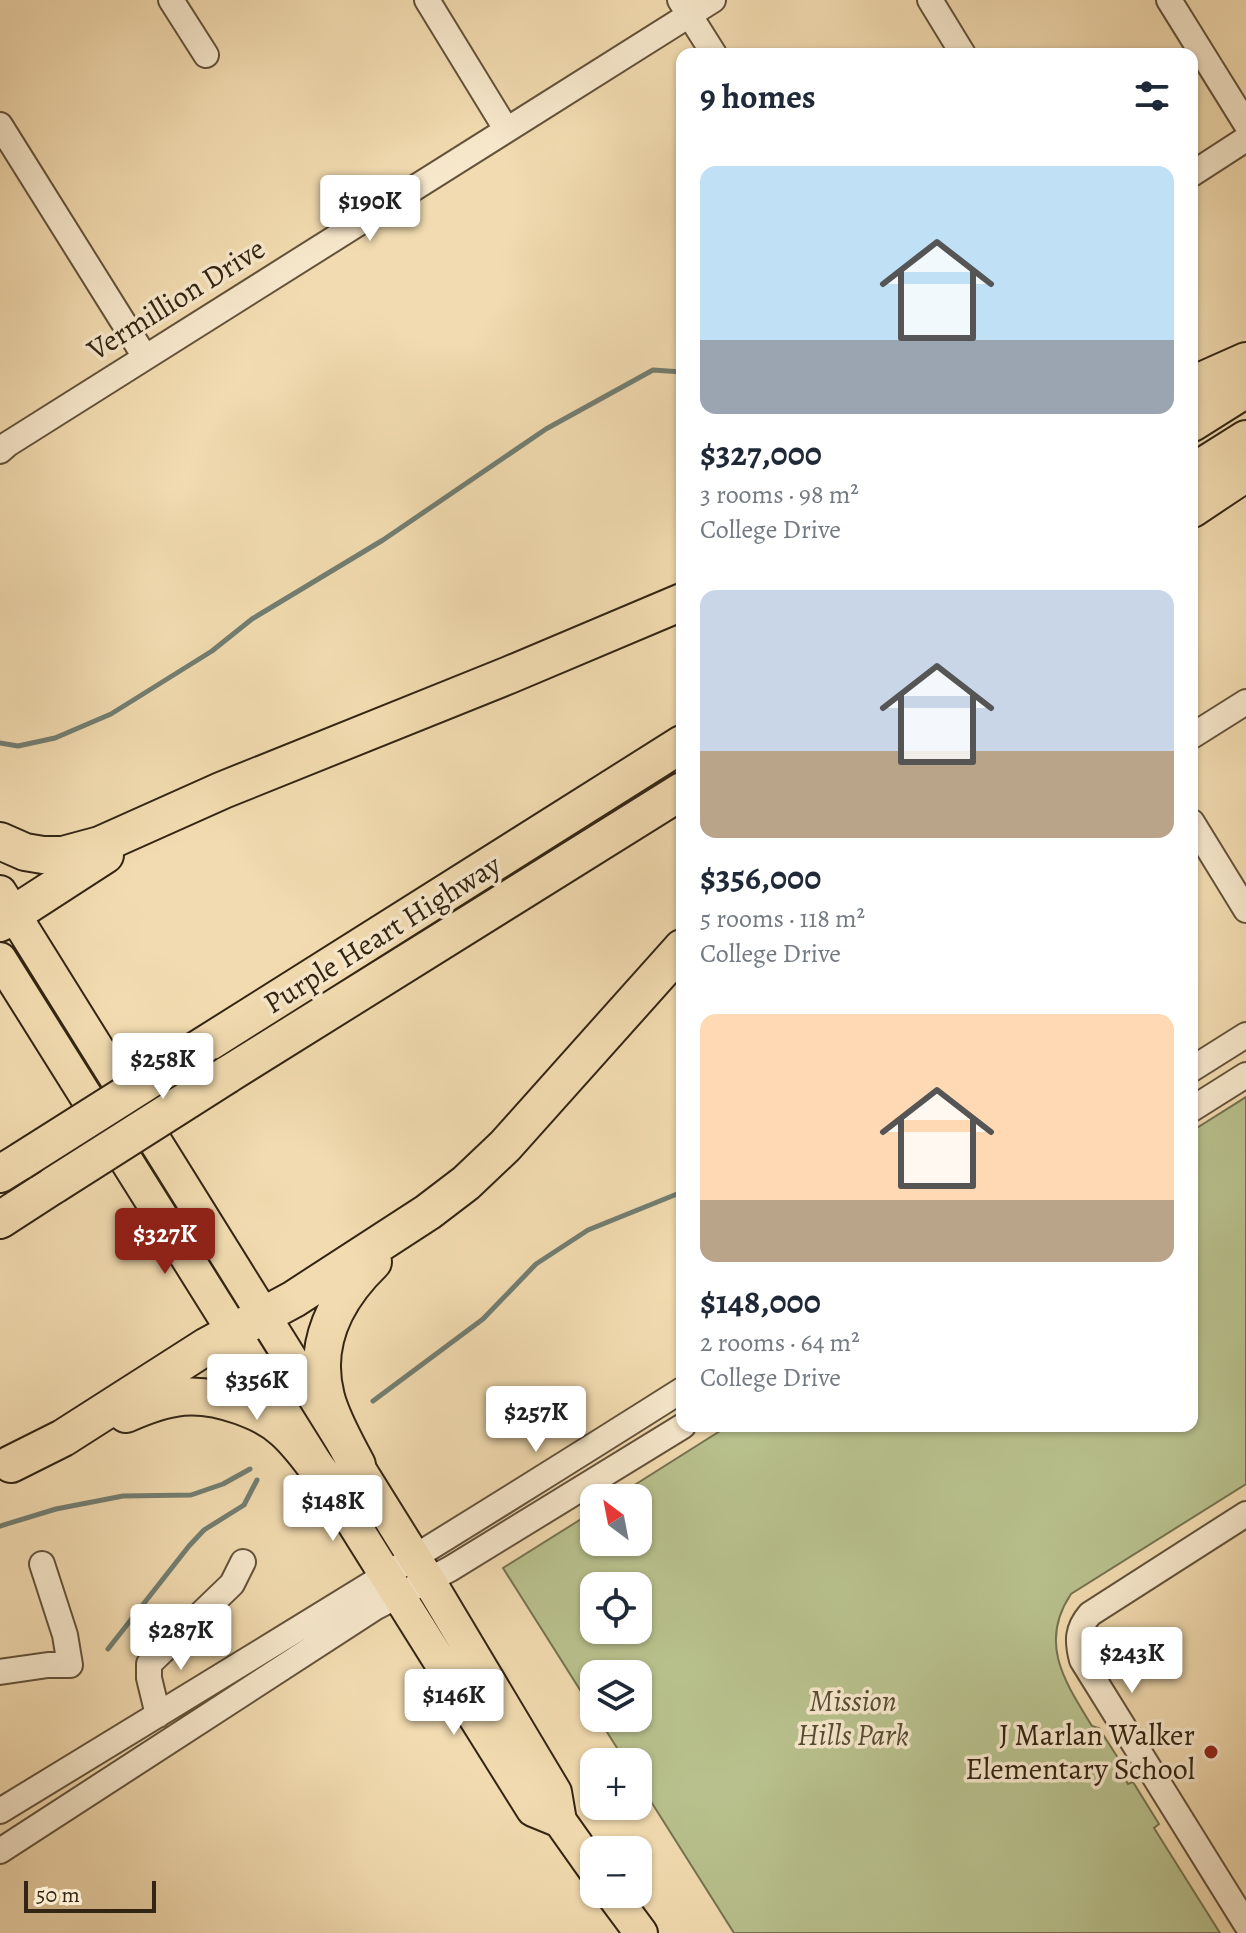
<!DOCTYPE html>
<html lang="en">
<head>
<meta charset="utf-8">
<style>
  :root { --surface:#fff; --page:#f6f6f7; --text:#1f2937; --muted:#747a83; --accent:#8f2418 }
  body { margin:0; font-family:Alegreya,serif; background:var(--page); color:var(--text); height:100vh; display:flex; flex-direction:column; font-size:30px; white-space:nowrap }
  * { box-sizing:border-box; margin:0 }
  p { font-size:26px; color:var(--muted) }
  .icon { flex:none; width:44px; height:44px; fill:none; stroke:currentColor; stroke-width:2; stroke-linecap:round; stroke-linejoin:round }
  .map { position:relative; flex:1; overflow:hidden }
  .sheet { position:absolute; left:676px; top:48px; width:522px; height:1384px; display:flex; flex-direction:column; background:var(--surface); border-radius:16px; box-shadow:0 2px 6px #0004 }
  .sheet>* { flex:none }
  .needle { width:52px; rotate:328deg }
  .controls { position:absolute; left:580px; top:1484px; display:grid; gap:16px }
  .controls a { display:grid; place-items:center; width:72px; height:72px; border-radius:16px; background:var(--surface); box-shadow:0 2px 6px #0004; font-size:40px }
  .scale { position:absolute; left:24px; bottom:20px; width:132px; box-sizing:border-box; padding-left:8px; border:4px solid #332513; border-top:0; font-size:22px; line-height:28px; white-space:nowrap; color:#332513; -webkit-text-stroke:6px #f7e8cc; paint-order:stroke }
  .price { position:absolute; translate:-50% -68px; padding:0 18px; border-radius:8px; background:#fff; color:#222; font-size:26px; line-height:52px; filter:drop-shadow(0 2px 4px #0008) }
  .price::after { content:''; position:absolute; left:50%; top:48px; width:24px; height:18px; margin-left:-12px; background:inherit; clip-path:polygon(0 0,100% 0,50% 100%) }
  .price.current { background:var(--accent); color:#fff }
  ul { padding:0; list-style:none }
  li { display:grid; align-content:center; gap:16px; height:424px; padding:0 24px }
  li span { display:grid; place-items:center; height:248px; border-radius:16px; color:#555 }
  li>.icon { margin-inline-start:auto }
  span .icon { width:144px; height:144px; fill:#fffc; stroke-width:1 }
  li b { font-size:34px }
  h2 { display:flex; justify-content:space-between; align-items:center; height:96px; padding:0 24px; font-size:34px }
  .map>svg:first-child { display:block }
  .green { fill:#b8c18d; stroke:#767350; stroke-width:2; fill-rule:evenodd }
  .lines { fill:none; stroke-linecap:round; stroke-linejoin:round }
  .stream { stroke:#727e72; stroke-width:5 }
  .minor-casing { stroke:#63523a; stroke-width:28 }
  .major-casing { stroke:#332513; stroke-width:36 }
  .highway-casing { stroke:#332513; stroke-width:40 }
  .minor { stroke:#f7e8cc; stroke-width:24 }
  .major { stroke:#f2dbb0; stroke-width:32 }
  .highway { stroke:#f2dbb0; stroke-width:36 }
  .highway-bridge-casing { stroke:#332513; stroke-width:40; stroke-linecap:butt }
  .highway-bridge { stroke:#f2dbb0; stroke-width:36 }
  .poi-dot { fill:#8f2418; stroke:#f7e8cc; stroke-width:3 }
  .labels { text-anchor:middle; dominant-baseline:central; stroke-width:7; stroke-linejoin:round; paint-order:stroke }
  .street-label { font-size:30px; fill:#332513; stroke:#f7e8cc }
  .park-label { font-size:30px; font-style:italic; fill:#544c32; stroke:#f7e8cc }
  .poi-label { font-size:30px; fill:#332513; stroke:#f7e8cc; text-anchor:end }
</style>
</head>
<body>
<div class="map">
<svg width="1246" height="1933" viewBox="0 0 1246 1933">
  <rect width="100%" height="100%" fill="#f2dbb0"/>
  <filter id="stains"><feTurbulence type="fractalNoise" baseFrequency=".0025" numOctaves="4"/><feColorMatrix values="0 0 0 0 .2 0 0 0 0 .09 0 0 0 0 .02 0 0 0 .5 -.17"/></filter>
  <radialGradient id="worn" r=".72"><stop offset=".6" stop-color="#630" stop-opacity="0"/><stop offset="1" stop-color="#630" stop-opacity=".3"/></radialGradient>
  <path class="green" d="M 1246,1097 L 1246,1484 L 1071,1594 C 1038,1643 1065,1682 1092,1726 L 1099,1728 L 1130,1777 L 1125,1779 L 1128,1784 L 1133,1782 L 1159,1824 L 1154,1828 L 1220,1933 L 734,1933 L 638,1781 L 638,1762 L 626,1762 L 598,1718 L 638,1718 L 638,1674 L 594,1674 L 594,1712 L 503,1568 L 594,1511 L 594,1542 L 638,1542 L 638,1498 L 614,1498 L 728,1426 L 1192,1426 L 1192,1131 ZM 594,1586 L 638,1586 L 638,1630 L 594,1630 Z"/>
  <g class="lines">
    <path class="stream" d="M 0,743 L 18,746 L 55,738 L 111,714 L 212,651 L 252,619 L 383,540 L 546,429 L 653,370 L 682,372
      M 373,1401 L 483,1319 L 536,1264 L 588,1230 L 682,1192
      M 0,1526 L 56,1509 L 123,1496 L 191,1495 L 223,1484 L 250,1469
      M 108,1649 L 189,1546 L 204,1530 L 244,1505 L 257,1480"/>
    <defs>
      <path id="minor" d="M 171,0 L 206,55
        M 427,0 L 506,129
        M 680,0 L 714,54
        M 930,0 L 963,54
        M 1169,0 L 1246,124
        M 0,125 L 145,357
        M 1192,174 L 1246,139
        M 0,451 L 8,444 L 713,0
        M 1192,736 L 1246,702
        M 1192,822 L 1246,910
        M 1192,1069 L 1246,1035
        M 1192,1109 L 1246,1075
        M 1246,1514 L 1090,1614 C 1077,1629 1077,1641 1082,1660 L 1246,1924
        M 0,1672 L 48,1665 L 70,1665 L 65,1635 L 42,1564
        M 158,1715 L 149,1678 L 149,1664 L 232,1584 L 243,1562
        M 0,1811 C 228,1672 456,1533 682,1390
        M 0,1851 L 376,1607 L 450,1569 L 683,1426"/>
      <path id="major" d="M 0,892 L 429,1581 L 555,1792 L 560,1821 L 594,1869
        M 0,959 L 533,1810 L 560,1821
        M 612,1894 L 641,1933"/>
      <path id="highway" d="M 1192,385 L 1246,361
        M 1192,423 L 1246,389
        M 1192,473 L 1246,439
        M 1192,509 L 1246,473
        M 0,841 L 25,852 L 43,855 L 63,855 L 100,845 L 223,790 L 509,675 L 682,602
        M 0,923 L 105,855
        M 195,1051 L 682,744
        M 227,1075 L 682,791
        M 0,1174 L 21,1161
        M 0,1220 L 54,1185
        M 126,1414 C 169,1395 196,1390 241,1406 C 257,1412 271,1418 284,1430 C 301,1445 314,1465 328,1483
        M 11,1464 L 63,1438 L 207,1346 L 294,1299 L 428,1212 L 466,1183 L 505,1146 L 682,948
        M 357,1465 C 346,1444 332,1420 326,1397 C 312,1344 336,1298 373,1262"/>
    </defs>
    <use href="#minor" class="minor-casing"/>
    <use href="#major" class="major-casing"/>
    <use href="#highway" class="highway-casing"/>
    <use href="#minor" class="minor"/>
    <use href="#major" class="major"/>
    <use href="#highway" class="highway"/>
    <defs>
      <path id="highway-bridge" d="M 21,1161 L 195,1051
        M 54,1185 L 227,1075"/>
    </defs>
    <use href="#highway-bridge" class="highway-bridge-casing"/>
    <use href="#highway-bridge" class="highway-bridge"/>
  </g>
  <circle class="poi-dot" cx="1211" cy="1752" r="8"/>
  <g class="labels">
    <g class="street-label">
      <text transform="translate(176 299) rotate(-32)">Vermillion Drive</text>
      <text transform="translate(382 934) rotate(-32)">Purple Heart Highway</text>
    </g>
    <g class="park-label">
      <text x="853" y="1701">Mission<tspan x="853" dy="34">Hills Park</tspan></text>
    </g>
    <g class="poi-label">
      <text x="1195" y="1735">J Marlan Walker<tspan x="1195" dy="34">Elementary School</tspan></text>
    </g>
  </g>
  <rect width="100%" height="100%" filter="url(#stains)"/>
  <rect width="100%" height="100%" fill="url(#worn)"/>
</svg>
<div class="controls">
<a><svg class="needle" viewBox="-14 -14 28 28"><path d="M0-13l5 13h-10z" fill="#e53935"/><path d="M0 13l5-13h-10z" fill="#747a83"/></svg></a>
<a><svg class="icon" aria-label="locate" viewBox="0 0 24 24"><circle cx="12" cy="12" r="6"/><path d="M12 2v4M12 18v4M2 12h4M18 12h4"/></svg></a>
<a><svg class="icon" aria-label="layers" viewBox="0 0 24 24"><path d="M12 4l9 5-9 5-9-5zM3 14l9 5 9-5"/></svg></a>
<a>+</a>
<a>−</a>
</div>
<div class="scale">50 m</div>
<b class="price" style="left:370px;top:243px">$190K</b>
<b class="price" style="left:163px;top:1101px">$258K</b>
<b class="price current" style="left:165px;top:1276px">$327K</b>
<b class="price" style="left:257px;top:1422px">$356K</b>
<b class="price" style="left:536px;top:1454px">$257K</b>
<b class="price" style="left:333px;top:1543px">$148K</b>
<b class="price" style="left:181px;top:1672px">$287K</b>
<b class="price" style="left:1132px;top:1695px">$243K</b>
<b class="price" style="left:454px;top:1737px">$146K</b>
<section class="sheet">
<h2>9 homes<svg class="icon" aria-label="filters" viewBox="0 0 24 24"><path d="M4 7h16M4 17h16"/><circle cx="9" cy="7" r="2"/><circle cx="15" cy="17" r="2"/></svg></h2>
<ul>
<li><span style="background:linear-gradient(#bfe0f5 70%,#9aa5b1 0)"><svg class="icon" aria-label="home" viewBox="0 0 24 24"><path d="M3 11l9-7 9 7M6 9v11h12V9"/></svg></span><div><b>$327,000</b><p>3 rooms · 98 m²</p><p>College Drive</p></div></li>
<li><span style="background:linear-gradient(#c9d6e8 65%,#b9a48a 0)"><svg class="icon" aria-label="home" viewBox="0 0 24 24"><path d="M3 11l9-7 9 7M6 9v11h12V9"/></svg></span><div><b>$356,000</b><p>5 rooms · 118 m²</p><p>College Drive</p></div></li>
<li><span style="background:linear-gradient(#ffd9b3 75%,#b9a48a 0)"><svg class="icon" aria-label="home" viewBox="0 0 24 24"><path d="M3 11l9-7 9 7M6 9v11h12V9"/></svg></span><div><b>$148,000</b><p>2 rooms · 64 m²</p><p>College Drive</p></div></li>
</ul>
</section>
</div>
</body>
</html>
